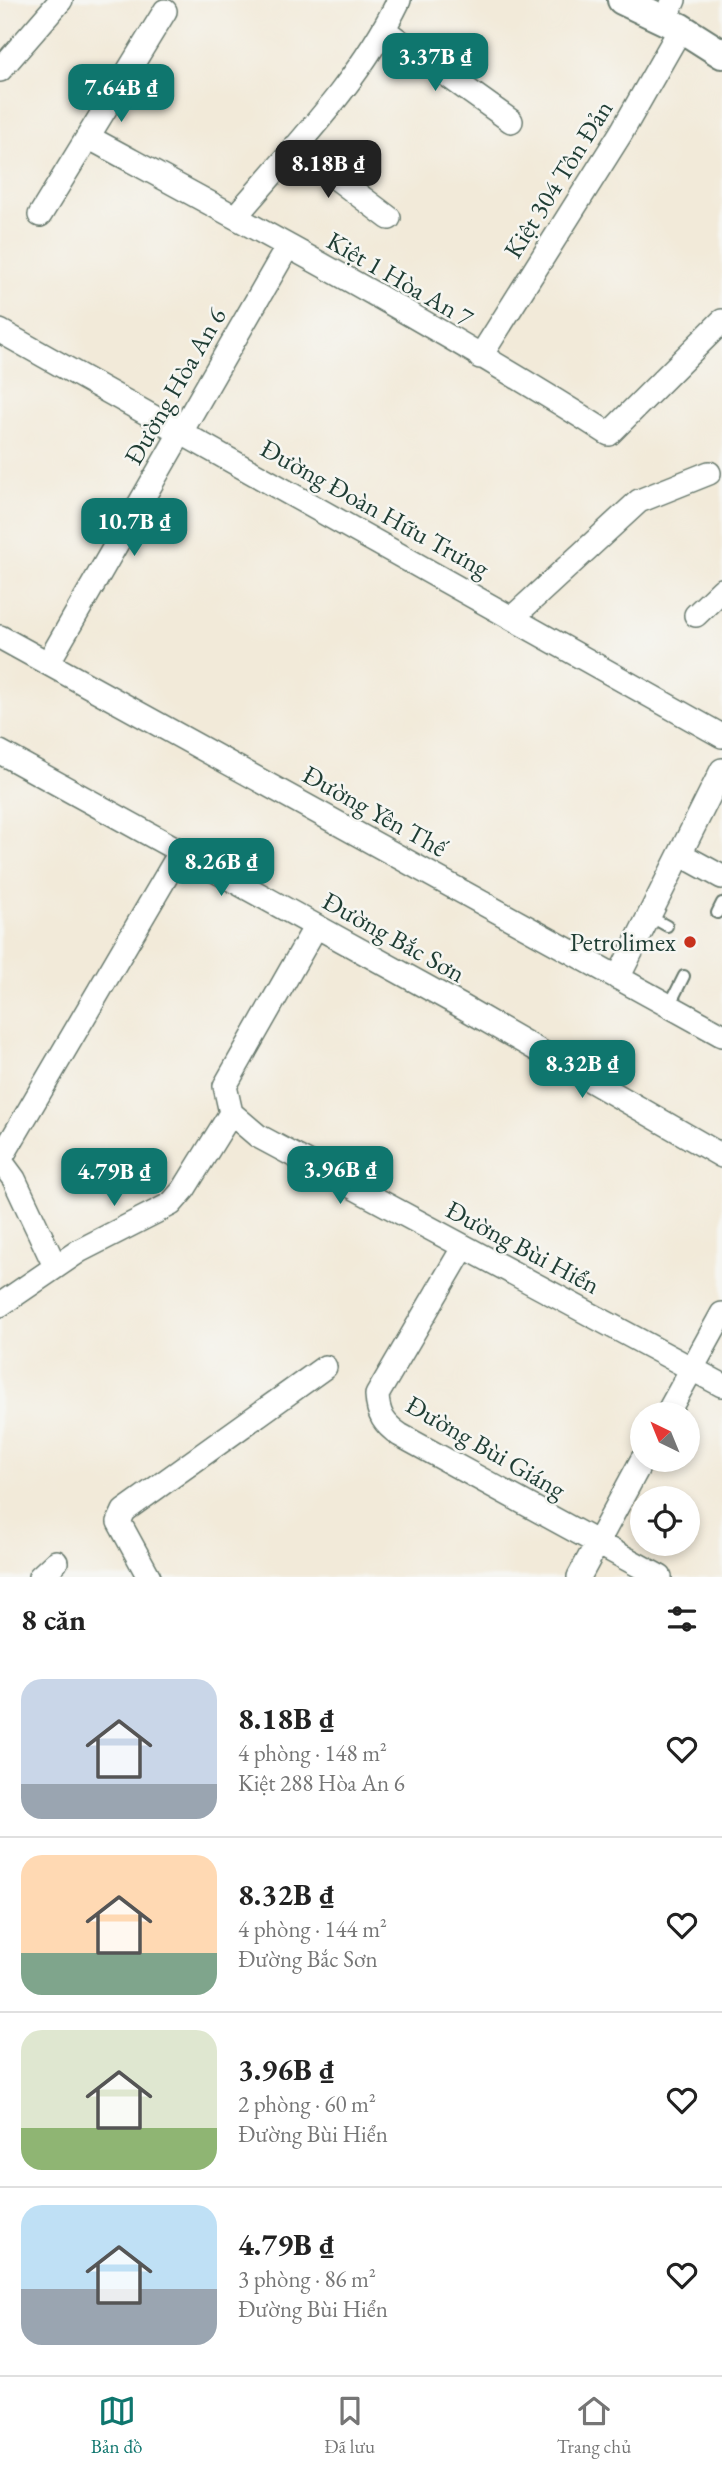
<!DOCTYPE html>
<html lang="vi">
<head>
<meta charset="utf-8">
<style>
  :root { --surface:#fff; --page:#f2f2f2; --text:#222; --muted:#767676; --line:#e0e0e0; --accent:#0f766e }
  body { margin:0; font-family:"EB Garamond",serif; background:var(--page); color:var(--text); height:100vh; display:flex; flex-direction:column; font-size:26px; white-space:nowrap }
  * { box-sizing:border-box; margin:0 }
  p { font-size:23px; color:var(--muted) }
  .icon { flex:none; width:38px; height:38px; fill:none; stroke:currentColor; stroke-width:2; stroke-linecap:round; stroke-linejoin:round }
  .map { position:relative; height:1577px; overflow:hidden }
  .panel { display:flex; flex-direction:column; background:var(--surface); flex:1 }
  .panel>* { flex:none }
  .needle { width:46px; rotate:317deg }
  .fabs { position:absolute; left:630px; top:1402px; display:grid; gap:14px }
  .fabs a { display:grid; place-items:center; width:70px; height:70px; border-radius:50%; background:var(--surface); box-shadow:0 4px 10px #0003; font-size:35px }
  .price { position:absolute; translate:-50% -60px; padding:0 16px; border-radius:14px; background:var(--accent); color:#fff; font-size:23px; line-height:46px; filter:drop-shadow(0 2px 4px #0008) }
  .price::after { content:''; position:absolute; left:50%; top:42px; width:21px; height:16px; margin-left:-10px; background:inherit; clip-path:polygon(0 0,100% 0,50% 100%) }
  .price.active { background:#222; color:#fff }
  ul { padding:0; list-style:none }
  li { display:flex; align-items:center; gap:21px; height:175px; padding:0 21px }
  li+li { border-top:2px solid var(--line) }
  li span { display:grid; place-items:center; flex:none; width:196px; height:140px; border-radius:21px; color:#555 }
  li>.icon { margin-inline-start:auto }
  span .icon { width:84px; height:84px; fill:#fffc; stroke-width:1 }
  li b { font-size:30px }
  h2 { display:flex; justify-content:space-between; align-items:center; height:84px; padding:0 21px; font-size:30px }
  .menu { display:flex; justify-content:space-around; align-items:center; height:98px; border-top:2px solid var(--line); background:var(--surface); font-size:19px; color:var(--muted) }
  .menu a { display:grid; justify-items:center; gap:4px }
  .menu .active { color:var(--accent) }
  .map>svg:first-child { display:block }
  .lines { fill:none; stroke-linecap:round; stroke-linejoin:round }
  .service-casing { stroke:#697a6e; stroke-width:14 }
  .minor-casing { stroke:#697a6e; stroke-width:26 }
  .tertiary-casing { stroke:#697a6e; stroke-width:32 }
  .service { stroke:#fff; stroke-width:10 }
  .minor { stroke:#fff; stroke-width:23 }
  .tertiary { stroke:#fff; stroke-width:28 }
  .poi-dot { fill:#c8321e; stroke:#f6f6f2; stroke-width:2.5 }
  .labels { text-anchor:middle; dominant-baseline:central; stroke-width:5; stroke-linejoin:round; paint-order:stroke }
  .street-label { font-size:26px; fill:#1f3d34; stroke:#f6f6f2 }
  .poi-label { font-size:26px; fill:#1f3d34; stroke:#f6f6f2; text-anchor:end }
</style>
</head>
<body>
<div class="map">
<svg width="722" height="1577" viewBox="0 0 722 1577">
  <rect width="100%" height="100%" fill="#f6f6f2"/>
  <filter id="ink" filterUnits="userSpaceOnUse"><feTurbulence type="fractalNoise" baseFrequency=".0143" numOctaves="2"/><feDisplacementMap in="SourceGraphic" scale="14" xChannelSelector="R" yChannelSelector="G"/><feConvolveMatrix kernelMatrix="1 2 1 2 8 2 1 2 1" color-interpolation-filters="sRGB"/></filter>
  <filter id="wash" filterUnits="userSpaceOnUse"><feTurbulence type="fractalNoise" baseFrequency=".00686" numOctaves="4" result="noise"/><feDisplacementMap in="SourceGraphic" scale="28" xChannelSelector="R" yChannelSelector="G"/><feGaussianBlur stdDeviation="1.57" result="paint"/><feColorMatrix in="noise" values="0 0 0 0 0 0 0 0 0 0 0 0 0 0 0 0 0 1.4 0 .05"/><feComposite in="paint" operator="in"/></filter>
  <g filter="url(#wash)">
    <rect width="100%" height="100%" fill="#f2ead9"/>
  </g>
  <g filter="url(#ink)">
    <g class="lines">
      <defs>
        <path id="service" d="M 717,913 L 722,903
          M 649,916 L 667,926
          M 669,1006 L 684,976"/>
        <path id="minor" d="M 665,20 L 674,0
          M 384,30 L 511,121
          M 0,70 L 61,0
          M 88,137 C 263,232 441,327 609,434 L 722,321
          M 295,147 L 389,218
          M 40,215 L 165,11
          M 235,217 C 293,149 360,81 399,0
          M 0,331 L 722,736
          M 480,357 L 621,133 L 681,28
          M 696,615 L 722,590
          M 512,618 L 639,501 L 709,473
          M 0,637 L 722,1035
          M 48,663 L 288,246
          M 0,752 L 463,1007 L 722,1156
          M 680,854 L 722,877
          M 316,926 L 225,1086 L 231,1113 L 258,1136 L 722,1385
          M 618,978 L 722,770
          M 463,1248 L 377,1395 C 378,1415 384,1424 400,1435 L 660,1577
          M 55,1266 L 14,1179 L 0,1160 L 181,851
          M 0,1305 L 79,1251 L 171,1204 L 184,1189 L 231,1113
          M 667,1414 L 722,1314
          M 40,1577 L 56,1562
          M 149,1577 L 119,1522 L 124,1511 L 325,1367
          M 579,1577 L 642,1460"/>
        <path id="tertiary" d="M 622,0 L 681,28 L 722,54"/>
      </defs>
      <use href="#service" class="service-casing"/>
      <use href="#minor" class="minor-casing"/>
      <use href="#tertiary" class="tertiary-casing"/>
      <use href="#service" class="service"/>
      <use href="#minor" class="minor"/>
      <use href="#tertiary" class="tertiary"/>
    </g>
  </g>
  <circle class="poi-dot" cx="690" cy="942" r="7"/>
  <g class="labels">
    <g class="street-label">
      <text transform="translate(558 179) rotate(-58)">Kiệt 304 Tôn Đản</text>
      <text transform="translate(400 279) rotate(30)">Kiệt 1 Hòa An 7</text>
      <text transform="translate(175 386) rotate(-60)">Đường Hòa An 6</text>
      <text transform="translate(375 508) rotate(29)">Đường Đoàn Hữu Trưng</text>
      <text transform="translate(375 811) rotate(29)">Đường Yên Thế</text>
      <text transform="translate(394 937) rotate(29)">Đường Bắc Sơn</text>
      <text transform="translate(523 1247) rotate(28)">Đường Bùi Hiển</text>
      <text transform="translate(486 1447) rotate(30)">Đường Bùi Giáng</text>
    </g>
    <g class="poi-label">
      <text x="676" y="942">Petrolimex</text>
    </g>
  </g>
</svg>
<div class="fabs">
<a><svg class="needle" viewBox="-14 -14 28 28"><path d="M0-13l5 13h-10z" fill="#e53935"/><path d="M0 13l5-13h-10z" fill="#767676"/></svg></a>
<a><svg class="icon" aria-label="locate" viewBox="0 0 24 24"><circle cx="12" cy="12" r="6"/><path d="M12 2v4M12 18v4M2 12h4M18 12h4"/></svg></a>
</div>
<b class="price" style="left:435px;top:93px">3.37B ₫</b>
<b class="price" style="left:121px;top:124px">7.64B ₫</b>
<b class="price active" style="left:328px;top:200px">8.18B ₫</b>
<b class="price" style="left:134px;top:558px">10.7B ₫</b>
<b class="price" style="left:221px;top:898px">8.26B ₫</b>
<b class="price" style="left:582px;top:1100px">8.32B ₫</b>
<b class="price" style="left:340px;top:1206px">3.96B ₫</b>
<b class="price" style="left:114px;top:1208px">4.79B ₫</b>
</div>
<section class="panel">
<h2>8 căn<svg class="icon" aria-label="filters" viewBox="0 0 24 24"><path d="M4 7h16M4 17h16"/><circle cx="9" cy="7" r="2"/><circle cx="15" cy="17" r="2"/></svg></h2>
<ul>
<li><span style="background:linear-gradient(#c9d6e8 75%,#9aa5b1 0)"><svg class="icon" aria-label="home" viewBox="0 0 24 24"><path d="M3 11l9-7 9 7M6 9v11h12V9"/></svg></span><div><b>8.18B ₫</b><p>4 phòng · 148 m²</p><p>Kiệt 288 Hòa An 6</p></div><svg class="icon" aria-label="heart" viewBox="0 0 24 24"><path d="M12 20l-8-8c-3-5 5-10 8-4 3-6 11-1 8 4z"/></svg></li>
<li><span style="background:linear-gradient(#ffd9b3 70%,#7fa58c 0)"><svg class="icon" aria-label="home" viewBox="0 0 24 24"><path d="M3 11l9-7 9 7M6 9v11h12V9"/></svg></span><div><b>8.32B ₫</b><p>4 phòng · 144 m²</p><p>Đường Bắc Sơn</p></div><svg class="icon" aria-label="heart" viewBox="0 0 24 24"><path d="M12 20l-8-8c-3-5 5-10 8-4 3-6 11-1 8 4z"/></svg></li>
<li><span style="background:linear-gradient(#dfe7d0 70%,#8fb573 0)"><svg class="icon" aria-label="home" viewBox="0 0 24 24"><path d="M3 11l9-7 9 7M6 9v11h12V9"/></svg></span><div><b>3.96B ₫</b><p>2 phòng · 60 m²</p><p>Đường Bùi Hiển</p></div><svg class="icon" aria-label="heart" viewBox="0 0 24 24"><path d="M12 20l-8-8c-3-5 5-10 8-4 3-6 11-1 8 4z"/></svg></li>
<li><span style="background:linear-gradient(#bfe0f5 60%,#9aa5b1 0)"><svg class="icon" aria-label="home" viewBox="0 0 24 24"><path d="M3 11l9-7 9 7M6 9v11h12V9"/></svg></span><div><b>4.79B ₫</b><p>3 phòng · 86 m²</p><p>Đường Bùi Hiển</p></div><svg class="icon" aria-label="heart" viewBox="0 0 24 24"><path d="M12 20l-8-8c-3-5 5-10 8-4 3-6 11-1 8 4z"/></svg></li>
</ul>
</section>
<nav class="menu">
<a class="active"><svg class="icon" aria-label="map" viewBox="0 0 24 24"><path d="M3 6l6-2 6 2 6-2v14l-6 2-6-2-6 2zM9 4v14M15 6v14"/></svg>Bản đồ</a>
<a><svg class="icon" aria-label="saved" viewBox="0 0 24 24"><path d="M7 4h10v16l-5-4-5 4z"/></svg>Đã lưu</a>
<a><svg class="icon" aria-label="home" viewBox="0 0 24 24"><path d="M3 11l9-7 9 7M6 9v11h12V9"/></svg>Trang chủ</a>
</nav>
</body>
</html>
